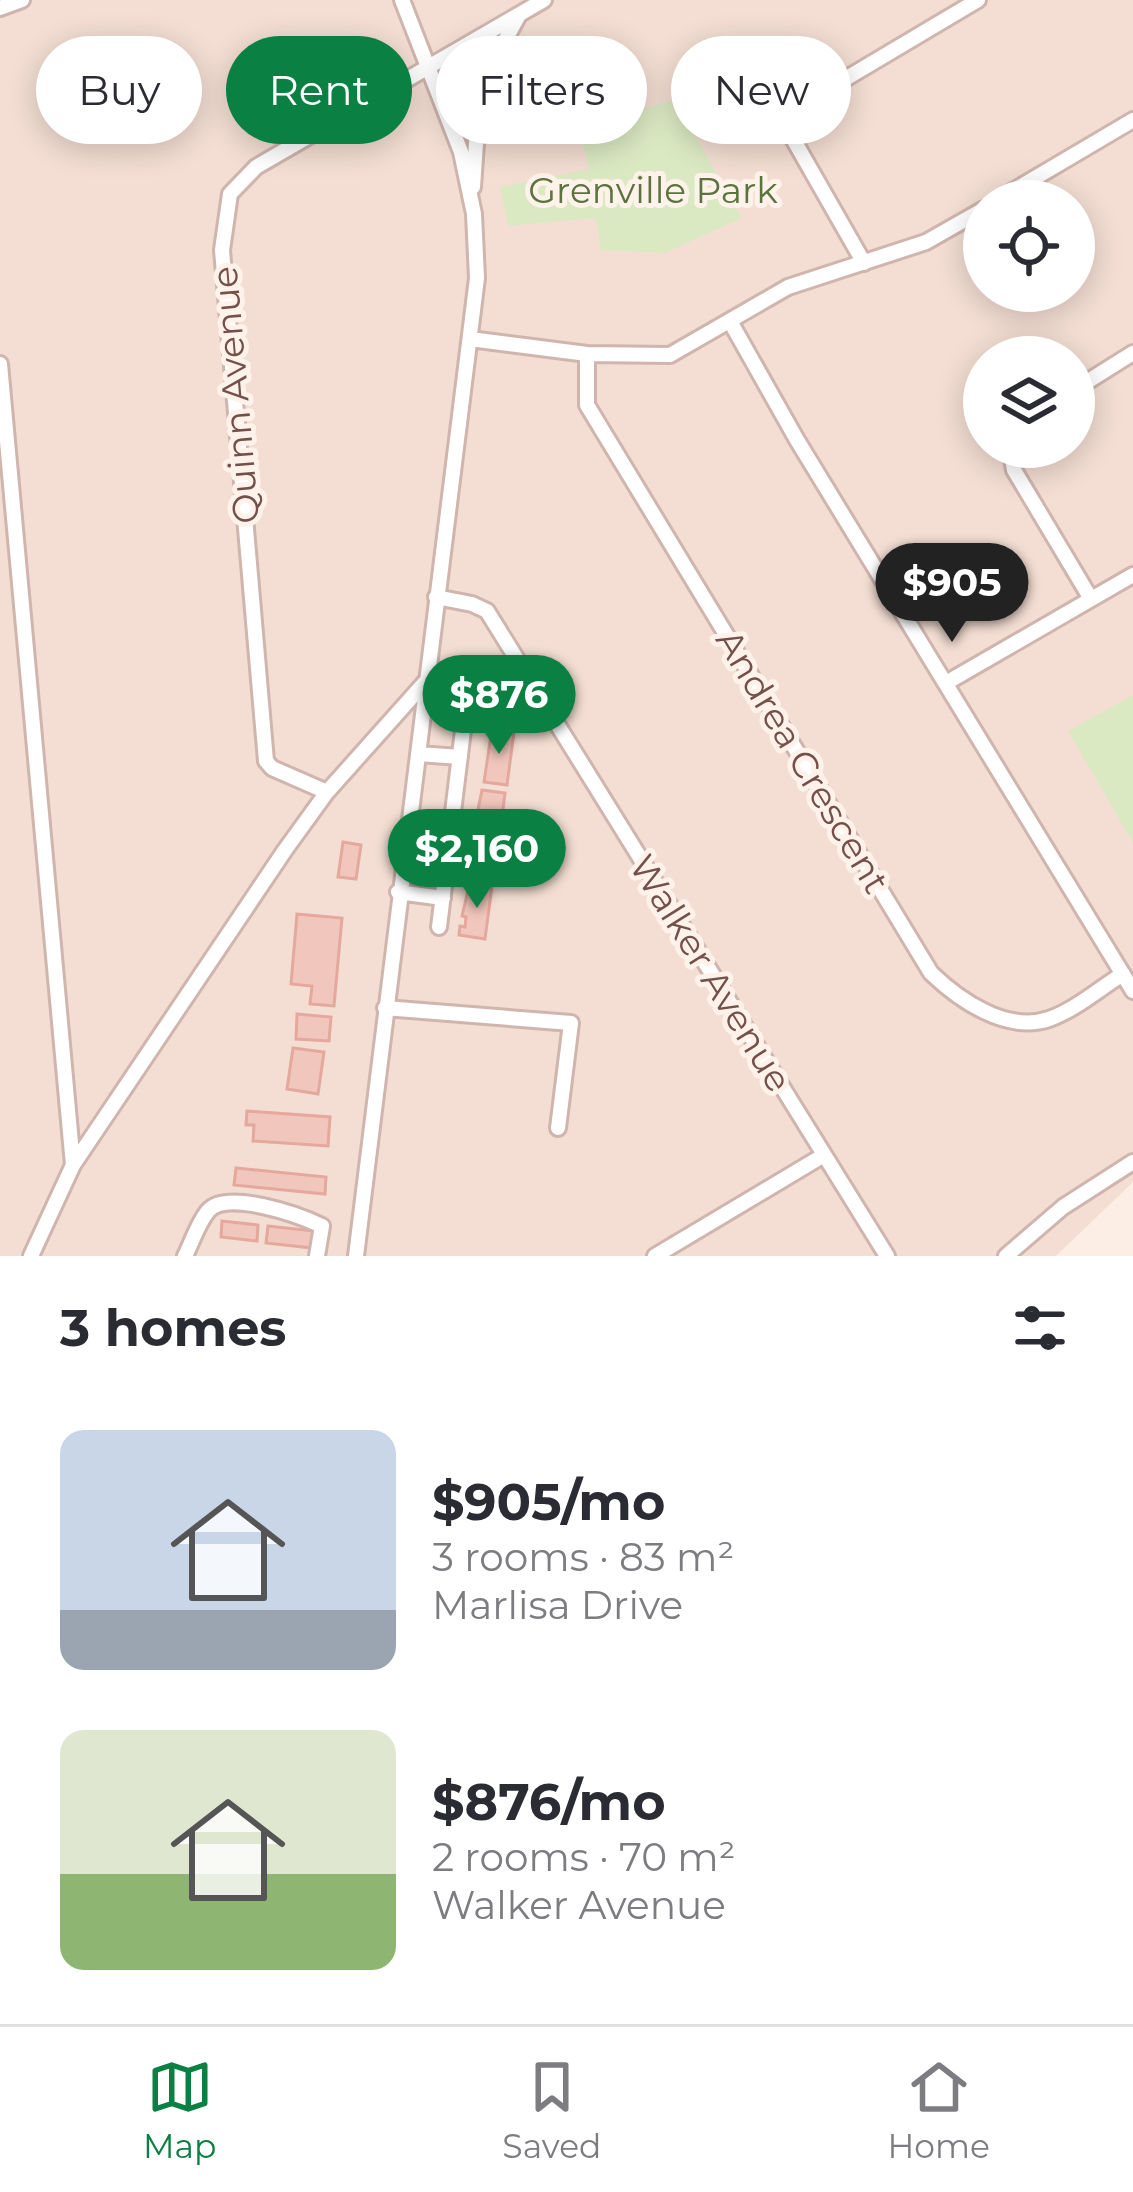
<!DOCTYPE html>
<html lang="en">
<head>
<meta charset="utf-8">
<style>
  :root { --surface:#fff; --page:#f7f7f7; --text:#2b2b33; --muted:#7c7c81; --line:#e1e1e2; --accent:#0b8043 }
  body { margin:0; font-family:Montserrat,sans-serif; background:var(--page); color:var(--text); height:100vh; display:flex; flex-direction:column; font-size:45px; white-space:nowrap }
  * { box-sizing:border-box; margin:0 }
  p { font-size:39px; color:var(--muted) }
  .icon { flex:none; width:66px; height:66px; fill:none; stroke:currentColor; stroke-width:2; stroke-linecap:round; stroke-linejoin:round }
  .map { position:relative; height:1256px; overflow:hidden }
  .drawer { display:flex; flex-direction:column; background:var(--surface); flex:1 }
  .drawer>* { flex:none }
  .banner { position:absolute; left:36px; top:36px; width:1062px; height:108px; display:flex; gap:24px }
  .tools { position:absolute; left:963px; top:180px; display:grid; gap:24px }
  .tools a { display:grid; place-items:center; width:132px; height:132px; border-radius:50%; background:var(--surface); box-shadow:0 6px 30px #0003; font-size:60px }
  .price { position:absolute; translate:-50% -102px; padding:0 27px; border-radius:42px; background:var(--accent); color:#fff; font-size:39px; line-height:78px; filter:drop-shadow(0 3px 6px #0008) }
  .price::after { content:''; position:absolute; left:50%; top:72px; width:36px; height:27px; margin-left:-18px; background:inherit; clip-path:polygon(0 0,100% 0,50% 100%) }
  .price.selected { background:#222; color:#fff }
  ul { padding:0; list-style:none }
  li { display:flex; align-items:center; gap:36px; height:300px; padding:0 60px }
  li span { display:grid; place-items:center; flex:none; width:336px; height:240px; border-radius:24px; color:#555 }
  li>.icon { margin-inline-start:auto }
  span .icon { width:144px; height:144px; fill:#fffc; stroke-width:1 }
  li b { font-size:51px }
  h2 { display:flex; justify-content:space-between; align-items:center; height:144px; padding:0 60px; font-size:51px }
  .tag { padding:0 42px; border-radius:54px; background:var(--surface); box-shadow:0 6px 30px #0003; font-size:42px; line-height:108px }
  .tag.selected { background:var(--accent); color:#fff }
  .dock { display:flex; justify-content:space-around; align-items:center; height:168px; border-top:3px solid var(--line); background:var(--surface); font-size:33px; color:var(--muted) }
  .dock a { display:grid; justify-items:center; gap:6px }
  .dock .selected { color:var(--accent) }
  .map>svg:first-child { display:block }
  .residential { fill:#f4ded3; fill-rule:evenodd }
  .green { fill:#dbe9c3 }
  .building { fill:#f1c6bc; stroke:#e4a89d; stroke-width:3 }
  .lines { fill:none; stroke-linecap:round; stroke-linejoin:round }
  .minor-casing { stroke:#cfb5ae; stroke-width:20 }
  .minor { stroke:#fff; stroke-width:14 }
  .labels { text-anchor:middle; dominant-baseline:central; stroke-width:10; stroke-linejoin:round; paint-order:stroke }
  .park-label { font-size:36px; fill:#5b743f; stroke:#fff2ea }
  .street-label { font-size:36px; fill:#74504a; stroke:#fff2ea }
</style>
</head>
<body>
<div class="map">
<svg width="1133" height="1256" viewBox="0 0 1133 1256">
  <rect width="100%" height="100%" fill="#fceee4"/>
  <path class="residential" d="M 0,0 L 1133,0 L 1133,1182 L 1056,1256 L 0,1256 ZM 984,201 L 1074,201 L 1074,291 L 984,291 ZM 984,357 L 1074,357 L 1074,447 L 984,447 Z"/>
  <path class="green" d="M 675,100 L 742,218 L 665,253 L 601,250 L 595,218 L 508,226 L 500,187 L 589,169 L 579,127 Z
    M 1133,695 L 1133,843 L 1068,731 Z"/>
  <path class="building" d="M 492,729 L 514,732 L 507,785 L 484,782 Z
    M 482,790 L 505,793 L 500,833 L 474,829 Z
    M 477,836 L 499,838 L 494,877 L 473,875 Z
    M 343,842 L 361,845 L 356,879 L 338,877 Z
    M 470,882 L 492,886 L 485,939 L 459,935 L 460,926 L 465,927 L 466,917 L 462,916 Z
    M 297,914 L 342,918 L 334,1006 L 310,1004 L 312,986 L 291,984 Z
    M 297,1014 L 331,1017 L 329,1041 L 296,1039 Z
    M 293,1048 L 324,1052 L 318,1094 L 287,1089 Z
    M 247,1111 L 330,1117 L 328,1146 L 253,1141 L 254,1125 L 246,1125 Z
    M 236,1168 L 326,1177 L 325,1194 L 234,1185 Z
    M 222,1221 L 258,1225 L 257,1241 L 221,1237 Z
    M 268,1226 L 314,1231 L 312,1248 L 266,1243 Z"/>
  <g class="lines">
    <defs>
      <path id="minor" d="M 0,8 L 22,0
        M 473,187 L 480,86 L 519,15
        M 996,201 L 1133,120
        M 864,263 L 792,137 L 792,117 L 803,104 L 978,0
        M 731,323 L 797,440 L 1133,991
        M 470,339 L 587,354 L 670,355 L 788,287 L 926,242 L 984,209
        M 587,354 L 587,405 L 931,973 C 960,1001 1007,1033 1049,1019 C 1075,1010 1100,988 1123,974
        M 0,364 L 73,1165
        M 1074,390 L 1133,353
        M 1010,447 L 1014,470 L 1091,599
        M 436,597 L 472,604 L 487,611 L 887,1256
        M 946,683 L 1133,575
        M 418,754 L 460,757
        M 327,792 L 272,768 L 266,761 L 222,250 L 230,194 L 256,167 L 544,0
        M 398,892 L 443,898
        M 439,927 L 464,722
        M 385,1008 L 571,1023 L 558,1128
        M 31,1256 L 73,1165 L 285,850 L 327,792 L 428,679
        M 185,1256 C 192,1242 198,1223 208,1211 C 226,1189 299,1215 322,1226 L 317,1256
        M 356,1256 L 477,278 L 474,214 L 461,152 L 402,0
        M 655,1256 L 824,1155
        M 1006,1256 L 1063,1207 L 1133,1162"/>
    </defs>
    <use href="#minor" class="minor-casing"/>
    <use href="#minor" class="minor"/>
  </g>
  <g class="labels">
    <g class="park-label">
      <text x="653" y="190">Grenville Park</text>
    </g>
    <g class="street-label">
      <text transform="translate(235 395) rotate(-95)">Quinn Avenue</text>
      <text transform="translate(803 761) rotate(59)">Andrea Crescent</text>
      <text transform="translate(711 973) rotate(58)">Walker Avenue</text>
    </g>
  </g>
</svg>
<div class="tools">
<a><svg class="icon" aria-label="locate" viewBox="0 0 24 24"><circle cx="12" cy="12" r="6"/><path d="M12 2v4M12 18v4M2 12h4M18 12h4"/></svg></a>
<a><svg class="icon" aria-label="layers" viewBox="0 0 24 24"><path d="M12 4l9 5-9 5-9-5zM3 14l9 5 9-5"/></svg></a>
</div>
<b class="price selected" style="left:952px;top:645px">$905</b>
<b class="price" style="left:499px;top:757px">$876</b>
<b class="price" style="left:477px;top:911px">$2,160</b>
<div class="banner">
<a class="tag">Buy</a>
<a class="tag selected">Rent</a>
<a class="tag">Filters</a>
<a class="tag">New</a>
</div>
</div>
<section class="drawer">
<h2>3 homes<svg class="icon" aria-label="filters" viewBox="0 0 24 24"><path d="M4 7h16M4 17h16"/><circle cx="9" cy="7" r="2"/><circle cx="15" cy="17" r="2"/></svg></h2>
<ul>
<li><span style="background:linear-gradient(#c9d6e8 75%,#9aa5b1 0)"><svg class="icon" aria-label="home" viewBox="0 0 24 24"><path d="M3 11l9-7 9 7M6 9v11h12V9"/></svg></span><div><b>$905/mo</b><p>3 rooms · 83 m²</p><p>Marlisa Drive</p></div></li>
<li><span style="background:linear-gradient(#dfe7d0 60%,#8fb573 0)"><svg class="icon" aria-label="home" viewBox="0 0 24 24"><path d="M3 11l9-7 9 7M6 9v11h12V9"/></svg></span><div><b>$876/mo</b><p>2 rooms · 70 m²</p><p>Walker Avenue</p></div></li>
</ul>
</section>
<nav class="dock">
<a class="selected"><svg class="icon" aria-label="map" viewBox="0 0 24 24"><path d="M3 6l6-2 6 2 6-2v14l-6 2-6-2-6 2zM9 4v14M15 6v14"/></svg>Map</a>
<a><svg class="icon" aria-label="saved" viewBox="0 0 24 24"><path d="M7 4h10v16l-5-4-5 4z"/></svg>Saved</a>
<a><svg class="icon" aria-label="home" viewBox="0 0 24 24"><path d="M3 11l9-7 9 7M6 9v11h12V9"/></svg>Home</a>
</nav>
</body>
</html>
